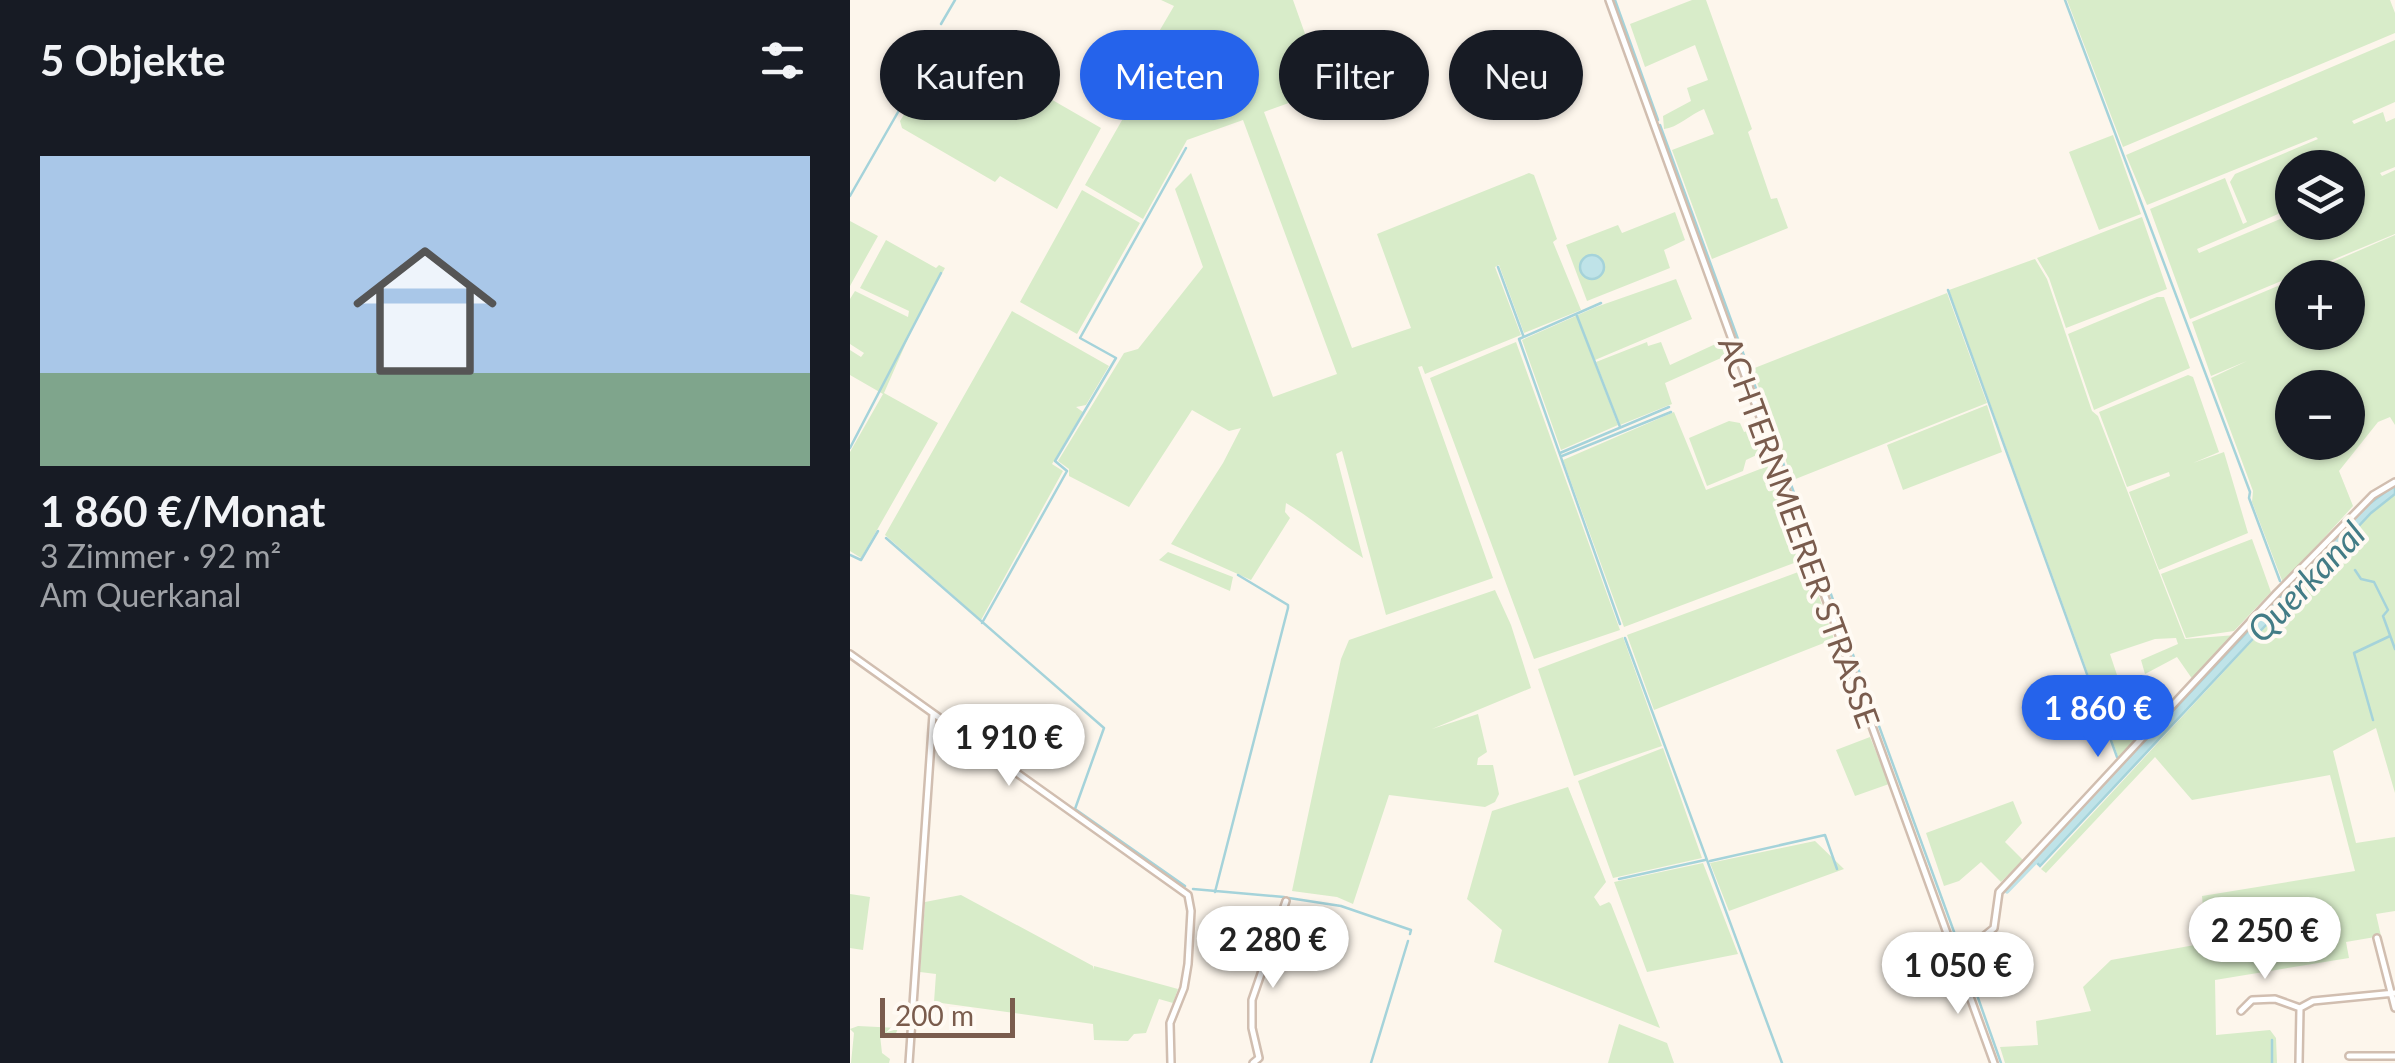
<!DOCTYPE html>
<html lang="de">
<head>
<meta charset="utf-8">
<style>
  :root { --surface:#171b24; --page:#20242c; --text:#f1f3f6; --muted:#9ea1a6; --line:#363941; --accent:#2563eb }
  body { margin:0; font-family:Lato,sans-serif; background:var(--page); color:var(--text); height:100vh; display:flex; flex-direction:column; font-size:38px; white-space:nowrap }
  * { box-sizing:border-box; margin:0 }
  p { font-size:32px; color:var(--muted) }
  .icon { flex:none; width:55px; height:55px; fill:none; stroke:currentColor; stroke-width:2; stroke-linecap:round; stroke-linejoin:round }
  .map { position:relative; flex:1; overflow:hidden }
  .details { display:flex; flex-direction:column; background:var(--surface); width:850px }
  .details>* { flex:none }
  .banner { position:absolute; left:30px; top:30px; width:950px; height:90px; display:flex; gap:20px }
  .tools { position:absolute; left:1425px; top:150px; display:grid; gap:20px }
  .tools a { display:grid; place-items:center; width:90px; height:90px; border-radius:50%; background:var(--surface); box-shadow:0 2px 8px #0004; font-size:50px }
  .scale { position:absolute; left:30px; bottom:25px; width:135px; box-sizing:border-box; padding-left:10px; border:5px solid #7a5c4d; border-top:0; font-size:28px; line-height:35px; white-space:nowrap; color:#7a5c4d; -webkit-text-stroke:8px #fffaf3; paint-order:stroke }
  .price { position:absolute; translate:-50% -85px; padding:0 22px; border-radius:35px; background:#fff; color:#222; font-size:32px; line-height:65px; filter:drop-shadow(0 2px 5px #0008) }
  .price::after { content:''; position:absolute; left:50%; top:60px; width:30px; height:22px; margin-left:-15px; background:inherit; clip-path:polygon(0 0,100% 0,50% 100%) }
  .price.current { background:var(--accent); color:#fff }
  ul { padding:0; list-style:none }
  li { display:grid; align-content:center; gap:20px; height:530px; padding:0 40px }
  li+li { border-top:2px solid var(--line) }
  li span { display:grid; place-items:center; height:310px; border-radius:0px; color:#555 }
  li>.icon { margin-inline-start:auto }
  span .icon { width:180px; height:180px; fill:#fffc; stroke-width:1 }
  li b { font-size:42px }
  h2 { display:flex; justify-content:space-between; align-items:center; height:120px; padding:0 40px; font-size:42px }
  .tag { padding:0 35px; border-radius:45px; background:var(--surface); box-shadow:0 2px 8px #0004; font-size:35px; line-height:90px }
  .tag.current { background:var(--accent); color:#fff }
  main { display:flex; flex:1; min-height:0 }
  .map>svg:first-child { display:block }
  .green { fill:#d8ecc9; fill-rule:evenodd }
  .water { fill:#bfe3e8; stroke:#a5d3da; stroke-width:2.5 }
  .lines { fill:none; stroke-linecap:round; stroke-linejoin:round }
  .stream { stroke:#a5d3da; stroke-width:2.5 }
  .canal { stroke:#bfe3e8; stroke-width:5 }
  .minor-casing { stroke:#d1beb0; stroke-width:10 }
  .minor { stroke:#fff; stroke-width:5 }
  .labels { text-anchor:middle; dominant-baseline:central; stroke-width:8; stroke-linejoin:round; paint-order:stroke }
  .street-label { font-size:32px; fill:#7a5c4d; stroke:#fffaf3 }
  .water-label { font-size:35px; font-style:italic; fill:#437c86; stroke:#fffaf3 }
</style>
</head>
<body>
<main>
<section class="details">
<h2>5 Objekte<svg class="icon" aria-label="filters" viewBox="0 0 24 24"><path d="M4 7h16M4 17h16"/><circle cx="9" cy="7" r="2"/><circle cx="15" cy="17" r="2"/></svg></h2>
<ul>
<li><span style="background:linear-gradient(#a9c7e8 70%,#7fa58c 0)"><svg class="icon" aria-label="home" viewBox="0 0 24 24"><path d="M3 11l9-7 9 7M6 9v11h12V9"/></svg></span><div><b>1 860 €/Monat</b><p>3 Zimmer · 92 m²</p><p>Am Querkanal</p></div></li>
</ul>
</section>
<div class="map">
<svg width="1545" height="1063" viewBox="0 0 1545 1063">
  <rect width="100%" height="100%" fill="#fdf6ec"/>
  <path class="green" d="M 311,0 L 443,0 L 475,90 L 414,112 L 502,348 L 561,328 L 527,234 L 679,173 L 684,175 L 707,239 L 703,242 L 731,310 L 674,333 L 649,265 L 645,267 L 671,335 L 575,374 L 572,366 L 568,367 L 643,578 L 536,615 L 492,451 L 486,454 L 513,558 C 486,540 465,520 436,503 L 435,512 L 440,518 L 401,580 L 321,544 L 373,463 L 391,428 L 379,431 L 342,410 L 279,507 L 219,476 L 219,469 L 208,461 L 274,353 L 288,349 L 353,267 L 325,189 L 341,173 L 423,397 L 487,374 L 393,120 L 337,140 L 293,219 L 235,185 L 304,64 L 293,59 L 324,6 Z
    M 842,0 L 856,0 L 902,129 L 898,132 L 921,199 L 927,198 L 938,228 L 862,259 L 822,150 L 864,134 L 854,109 C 841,114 827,128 814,129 L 813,116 L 841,101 L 837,88 L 858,80 L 845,45 L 795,67 L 780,24 Z
    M 1217,0 L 1540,0 L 1545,13 L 1545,33 L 1273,147 Z
    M 101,38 L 171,78 L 174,74 L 196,87 L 192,94 L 251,128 L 207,209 L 150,176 L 145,182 L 52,128 L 50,121 Z
    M 652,39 C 655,57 670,100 667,114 L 658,118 L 631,48 Z
    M 1545,40 L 1545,102 L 1502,121 L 1504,124 L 1533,112 L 1536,122 L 1545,118 L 1545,167 L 1530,173 L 1532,176 L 1545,170 L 1545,234 L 1340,319 L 1300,209 L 1375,178 L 1393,224 L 1397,222 L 1380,182 L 1385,174 L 1468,139 L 1466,137 L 1297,205 L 1276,155 ZM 1442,168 L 1498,168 L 1498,222 L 1442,222 L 1442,214 L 1349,253 L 1347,249 L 1442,208 Z
    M 1263,135 L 1291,214 L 1249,230 L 1219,152 Z
    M 232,190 L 290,223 L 227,334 L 170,302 Z
    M 825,212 L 835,240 L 814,250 L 820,268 L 737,301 L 716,245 L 768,225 L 772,233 Z
    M 1292,217 L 1317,289 L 1216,328 L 1199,278 L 1187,258 Z
    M 0,221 L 28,236 L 0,286 Z
    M 1545,235 L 1545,425 L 1540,417 L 1528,422 L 1489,471 L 1503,506 L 1433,583 L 1402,502 L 1403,491 L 1361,378 L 1397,361 L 1361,376 L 1342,322 L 1442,280 L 1442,332 L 1498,332 L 1498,278 L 1448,277 ZM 1442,388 L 1498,388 L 1498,442 L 1442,442 Z
    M 36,240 L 86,268 L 89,265 L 95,268 L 67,318 L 34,393 L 88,423 L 11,558 L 0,551 L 0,452 L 33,394 L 0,375 L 0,350 L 11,357 L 14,353 L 0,344 L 0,299 L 5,291 L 58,317 L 59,311 L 10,288 Z
    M 1185,259 L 1197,279 L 1242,411 L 1248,416 L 1335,639 L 1386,635 L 1343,680 L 1327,657 L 1295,674 L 1291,660 L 1328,644 L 1326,638 L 1305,639 L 1260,654 L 1267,675 L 1247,683 L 1255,704 L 1271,713 L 1278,731 L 1286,729 L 1305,713 L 1309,719 L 1269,759 L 1099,290 Z
    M 826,279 L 842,319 L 745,360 L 735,338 L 768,425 L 711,450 L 672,340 L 746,307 Z
    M 1097,293 L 1137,403 L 943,480 L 902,369 Z
    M 1307,297 L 1314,297 L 1340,368 L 1244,410 L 1218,334 Z
    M 162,311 L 259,366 L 236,405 L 226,407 L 233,412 L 202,464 L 213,471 L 131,620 L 35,535 Z
    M 872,341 L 880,354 L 815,383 L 822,404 L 770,425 L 746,362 L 797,342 L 798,346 L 811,342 L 820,365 Z
    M 666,342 L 770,630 L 684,659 L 580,378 Z
    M 1338,375 L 1343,377 L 1369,452 L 1343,463 L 1374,452 L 1398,533 L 1309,570 L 1279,492 L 1320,476 L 1319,472 L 1277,487 L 1249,412 Z
    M 1137,405 L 1152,452 L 1053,490 L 1037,445 Z
    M 824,412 L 856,490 L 918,466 L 952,560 L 774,627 L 713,460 Z
    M 879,421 L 890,423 L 894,432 L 904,429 L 913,452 L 896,460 L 893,471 L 857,486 L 839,438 Z
    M 1545,494 L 1545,793 L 1526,728 L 1483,751 L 1506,843 L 1545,837 L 1545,911 L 1526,914 L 1531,936 L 1496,942 L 1499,958 L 1365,980 L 1366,1035 L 1420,1030 L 1426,1038 L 1427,1063 L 1155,1063 L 1150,1047 L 1188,1045 L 1186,1021 L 1241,1011 L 1233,987 L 1261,960 L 1356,943 L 1352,896 L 1505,871 L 1480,775 L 1342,800 L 1305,757 L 1196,873 L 1191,869 L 1521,513 Z
    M 1402,539 L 1421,592 L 1384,631 L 1336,638 L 1311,574 Z
    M 318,552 L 383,577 L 380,591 L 309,560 Z
    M 959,568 L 984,639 L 804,710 L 777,635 Z
    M 645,590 L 661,625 L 681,688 L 582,729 L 628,714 L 637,752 L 628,758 L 627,765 L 643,765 L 649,794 L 645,802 L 635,807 L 539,795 L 503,904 L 487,897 L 442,891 L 491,659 L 499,640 Z
    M 773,637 L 812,746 L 724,776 L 688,669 Z
    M 1020,737 L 1039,784 L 1005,796 L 986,750 Z
    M 813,748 L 852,858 L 763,878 L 728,781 Z
    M 718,787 L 756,882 L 744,897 L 750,906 L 759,902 L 761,904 L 810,1028 L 644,962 L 652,930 L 617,899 L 642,811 Z
    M 1163,801 L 1172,823 L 1155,842 L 1173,860 L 1151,882 L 1131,862 L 1109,881 L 1094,886 L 1076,833 Z
    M 965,841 L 994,869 L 879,911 L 860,863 Z
    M 853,863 L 888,954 L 797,972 L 764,882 Z
    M 0,894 L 20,897 L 13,950 L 0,948 Z
    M 111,895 L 243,966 L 243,970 L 244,966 L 328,989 L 323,1003 L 309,999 L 296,1033 L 284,1034 L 278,1041 L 244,1040 L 243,1024 L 84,1002 L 86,974 L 70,972 L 75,902 Z
    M 1090,938 L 1098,960 L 1075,969 L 1067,946 Z
    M 769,1024 L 817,1043 L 824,1063 L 758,1063 Z
    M 8,1026 L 48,1028 L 45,1036 L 30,1035 L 32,1053 L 40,1059 L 39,1063 L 1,1063 L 4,1033 L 0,1029 Z"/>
  <path class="water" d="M730 267a12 12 0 1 1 24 0a12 12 0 1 1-24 0Z
    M 1545,485 L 1545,494 L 1521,513 L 1190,866 L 1183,859 L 1515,507 Z"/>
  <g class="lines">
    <path class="stream" d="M 765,0 L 808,120
      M 1215,0 L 1400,492 L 1399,498 L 1430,581
      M 91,24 L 105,0
      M 810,125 L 1111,951
      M 0,196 L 91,37
      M 648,267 L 673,335
      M 1098,290 L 1267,757
      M 751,303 L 669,339 L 770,624
      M 727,316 L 770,427
      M 0,448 L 91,273
      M 710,453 L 819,407
      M 712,456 L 821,412
      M 36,538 L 254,728 L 225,809 L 335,886
      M 0,555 L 11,560 L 28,531
      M 1505,570 L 1511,579 L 1524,582 L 1538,610 L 1533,616 L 1545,649
      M 132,623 L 217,471 L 205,461 L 266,358 L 230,338 L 336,148
      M 775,638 L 932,1063
      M 1523,720 L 1504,653 L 1540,636
      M 860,861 L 975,835 L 987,869
      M 769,879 L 855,860
      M 343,889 L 434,897
      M 365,892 L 438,608 L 438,605 L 388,575
      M 439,898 L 491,906 L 561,930 L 560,934
      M 1115,961 L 1151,1063
      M 1422,1040 L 1422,1063
      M 521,1063 L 558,941"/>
    <path class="canal" d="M 1157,891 L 1190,857"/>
    <defs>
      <path id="minor" d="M 759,0 L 1144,1063
        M 0,654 L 338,895 L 341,911 L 338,964 L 334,988 L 320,1023 L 321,1063
        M 1527,938 L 1545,1008
        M 1106,959 L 1144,928 L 1149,892 L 1427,593 L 1523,495 L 1545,482
        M 1391,1011 L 1402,1000 L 1425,999 L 1450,1008
        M 1499,1056 L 1545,1056
        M 59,1063 L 83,714
        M 403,1063 L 409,1058 L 402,1028 L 402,1000 L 436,901
        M 1449,1063 L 1450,1008 L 1463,1001 L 1545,993"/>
    </defs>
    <use href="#minor" class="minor-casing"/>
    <use href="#minor" class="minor"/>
  </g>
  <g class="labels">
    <g class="street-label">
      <text transform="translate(950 532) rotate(70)">ACHTERNMEERER STRASSE</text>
    </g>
    <g class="water-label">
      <text transform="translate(1455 581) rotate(-46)">Querkanal</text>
    </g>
  </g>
</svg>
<div class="tools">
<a><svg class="icon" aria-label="layers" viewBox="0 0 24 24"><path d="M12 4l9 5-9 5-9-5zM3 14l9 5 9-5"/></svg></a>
<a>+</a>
<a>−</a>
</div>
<div class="scale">200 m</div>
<b class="price current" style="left:1248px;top:760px">1 860 €</b>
<b class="price" style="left:159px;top:789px">1 910 €</b>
<b class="price" style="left:1415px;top:982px">2 250 €</b>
<b class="price" style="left:423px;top:991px">2 280 €</b>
<b class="price" style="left:1108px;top:1017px">1 050 €</b>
<div class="banner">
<a class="tag">Kaufen</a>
<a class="tag current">Mieten</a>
<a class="tag">Filter</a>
<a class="tag">Neu</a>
</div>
</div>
</main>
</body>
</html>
